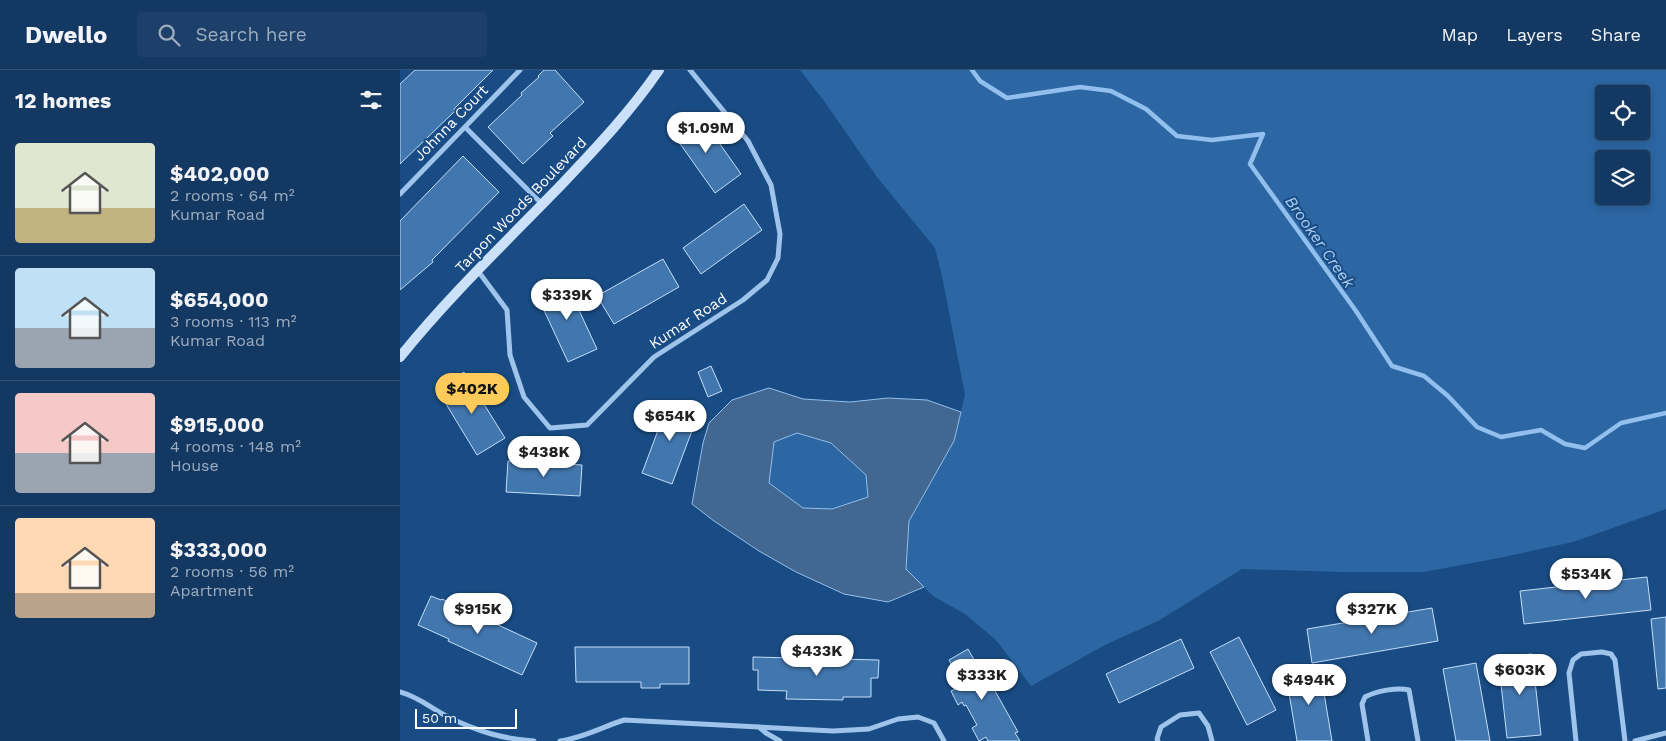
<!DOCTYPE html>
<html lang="en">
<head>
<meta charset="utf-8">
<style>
  :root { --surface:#133963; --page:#1c4069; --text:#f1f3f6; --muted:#9dacbe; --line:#325378; --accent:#feca5a }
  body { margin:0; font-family:"Work Sans",sans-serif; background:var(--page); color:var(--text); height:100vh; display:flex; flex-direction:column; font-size:19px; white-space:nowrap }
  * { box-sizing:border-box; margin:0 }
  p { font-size:16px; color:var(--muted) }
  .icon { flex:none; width:28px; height:28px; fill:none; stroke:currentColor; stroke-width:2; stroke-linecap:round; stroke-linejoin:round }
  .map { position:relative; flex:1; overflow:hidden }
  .sheet { display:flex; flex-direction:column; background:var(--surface); width:400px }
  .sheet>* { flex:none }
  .fabs { position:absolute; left:1195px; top:15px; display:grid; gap:10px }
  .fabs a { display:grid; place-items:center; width:55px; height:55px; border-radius:5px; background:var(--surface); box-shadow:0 2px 8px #0003,0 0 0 1px var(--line); font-size:25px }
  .scale { position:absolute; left:15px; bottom:12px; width:102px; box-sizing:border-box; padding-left:5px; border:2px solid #fff; border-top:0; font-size:14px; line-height:18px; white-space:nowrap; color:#fff; -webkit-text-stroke:4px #194c84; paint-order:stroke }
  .price { position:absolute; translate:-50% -42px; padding:0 11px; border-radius:18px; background:#fff; color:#222; font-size:16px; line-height:32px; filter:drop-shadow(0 1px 2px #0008) }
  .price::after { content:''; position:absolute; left:50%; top:30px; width:15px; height:11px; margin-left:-8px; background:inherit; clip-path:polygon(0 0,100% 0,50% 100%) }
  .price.on { background:var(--accent); color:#111 }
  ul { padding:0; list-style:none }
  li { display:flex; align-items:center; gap:15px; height:125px; padding:0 15px }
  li+li { border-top:1px solid var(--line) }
  li span { display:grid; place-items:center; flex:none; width:140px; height:100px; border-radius:5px; color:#555 }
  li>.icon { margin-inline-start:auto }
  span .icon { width:60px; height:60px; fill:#fffc; stroke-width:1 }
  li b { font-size:21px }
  h2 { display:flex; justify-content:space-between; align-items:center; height:60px; padding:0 15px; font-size:21px }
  header { display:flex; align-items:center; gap:30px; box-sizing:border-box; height:70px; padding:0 25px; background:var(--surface); border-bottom:1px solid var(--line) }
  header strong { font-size:24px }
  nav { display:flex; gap:28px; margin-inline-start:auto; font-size:18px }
  .search { width:350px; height:45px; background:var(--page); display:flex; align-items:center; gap:12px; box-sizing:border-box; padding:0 18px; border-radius:5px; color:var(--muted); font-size:19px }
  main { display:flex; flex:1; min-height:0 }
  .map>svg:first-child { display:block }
  .green { fill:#2c66a3; fill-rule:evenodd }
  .water { fill:#426790; stroke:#92c0ee; fill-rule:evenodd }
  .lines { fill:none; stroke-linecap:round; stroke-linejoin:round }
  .stream { stroke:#92c0ee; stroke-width:4.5 }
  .building { fill:#4276ae; stroke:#c4def9 }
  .street { stroke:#9fc4ec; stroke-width:5 }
  .secondary { stroke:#cbe0f9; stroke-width:10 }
  .labels { text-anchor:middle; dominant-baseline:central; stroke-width:4; stroke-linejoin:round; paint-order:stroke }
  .street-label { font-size:15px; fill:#fff; stroke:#194c84 }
  .water-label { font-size:16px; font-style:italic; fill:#aacef3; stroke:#194c84 }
</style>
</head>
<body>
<header>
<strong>Dwello</strong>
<div class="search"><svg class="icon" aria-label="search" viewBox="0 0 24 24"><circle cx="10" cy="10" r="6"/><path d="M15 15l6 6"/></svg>Search here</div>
<nav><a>Map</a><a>Layers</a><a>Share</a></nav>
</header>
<main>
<section class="sheet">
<h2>12 homes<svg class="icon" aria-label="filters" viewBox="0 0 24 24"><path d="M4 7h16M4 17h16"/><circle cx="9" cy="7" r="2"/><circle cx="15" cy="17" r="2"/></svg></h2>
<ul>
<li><span style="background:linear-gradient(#dfe7d0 65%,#c2b280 0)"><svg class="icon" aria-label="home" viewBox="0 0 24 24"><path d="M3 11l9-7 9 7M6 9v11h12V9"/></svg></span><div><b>$402,000</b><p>2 rooms · 64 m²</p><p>Kumar Road</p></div></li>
<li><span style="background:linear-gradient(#bfe0f5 60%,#9aa5b1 0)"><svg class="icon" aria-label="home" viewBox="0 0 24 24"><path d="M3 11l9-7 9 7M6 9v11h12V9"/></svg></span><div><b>$654,000</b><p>3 rooms · 113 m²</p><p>Kumar Road</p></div></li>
<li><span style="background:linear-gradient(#f6c9c9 60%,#9aa5b1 0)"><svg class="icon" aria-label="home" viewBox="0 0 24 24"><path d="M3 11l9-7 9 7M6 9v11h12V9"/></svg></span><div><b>$915,000</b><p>4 rooms · 148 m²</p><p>House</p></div></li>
<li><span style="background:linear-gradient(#ffd9b3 75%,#b9a48a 0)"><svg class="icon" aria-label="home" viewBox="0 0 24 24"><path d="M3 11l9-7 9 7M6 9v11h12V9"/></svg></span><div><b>$333,000</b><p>2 rooms · 56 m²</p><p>Apartment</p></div></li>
</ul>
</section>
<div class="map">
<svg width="1266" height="671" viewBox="0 0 1266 671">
  <rect width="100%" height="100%" fill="#194c84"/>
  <path class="green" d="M 400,0 L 1266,0 L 1266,439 L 1173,472 L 1099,488 L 1024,502 L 942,502 L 842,499 L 758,551 L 707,574 L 631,616 L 596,570 L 565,544 L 533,526 L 506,499 L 509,451 L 554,371 L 565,325 L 542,206 L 535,178 L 477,107 L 424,31 ZM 1204,24 L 1241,24 L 1241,61 L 1204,61 ZM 1204,89 L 1241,89 L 1241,126 L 1204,126 Z
    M 397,363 L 431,373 L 467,405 L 468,427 L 432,439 L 403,438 L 369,413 L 374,372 Z"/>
  <path class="water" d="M 369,318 L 403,329 L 450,332 L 488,328 L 527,330 L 561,342 L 554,371 L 509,451 L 506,499 L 524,517 L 488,532 L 444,524 L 396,502 L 359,481 L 314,451 L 292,434 L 303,373 L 309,353 L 332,330 ZM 397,363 L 431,373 L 466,405 L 468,427 L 432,439 L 403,438 L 369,413 L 374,372 Z"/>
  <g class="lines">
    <path class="stream" d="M 572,0 L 580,11 L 607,28 L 680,17 L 711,21 L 746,39 L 777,66 L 812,70 L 863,64 L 850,94 L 956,241 L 992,296 L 1024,306 L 1048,326 L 1077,357 L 1101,367 L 1141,360 L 1165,374 L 1185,378 L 1221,353 L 1266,343"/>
  </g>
  <path class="building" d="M 15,0 L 93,0 L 54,39 L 55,41 L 0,94 L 0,14 Z
    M 144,0 L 155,0 L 184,32 L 150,63 L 153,66 L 123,94 L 88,57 L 122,25 L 121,23 L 139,7 L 138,6 Z
    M 293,45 L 304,60 L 308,57 L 341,104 L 315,123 L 271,61 Z
    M 63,86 L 99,122 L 32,190 L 33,192 L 0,220 L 0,151 Z
    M 344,134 L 362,160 L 301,204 L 283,178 Z
    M 263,189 L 279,217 L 214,254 L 197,226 Z
    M 165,210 L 197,279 L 168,292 L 136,223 Z
    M 311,296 L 322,321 L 308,327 L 298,302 Z
    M 64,302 L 105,368 L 77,385 L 43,329 L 51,325 L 44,315 Z
    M 269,331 L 299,342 L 272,414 L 242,403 Z
    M 108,391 L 182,395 L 180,426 L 106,422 Z
    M 1247,507 L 1251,540 L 1124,554 L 1120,521 Z
    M 31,526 L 41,530 L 42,529 L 137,573 L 122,605 L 48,571 L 49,569 L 18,555 Z
    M 1032,538 L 1038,571 L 912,593 L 907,559 Z
    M 1266,547 L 1266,618 L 1258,619 L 1251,549 Z
    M 839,567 L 876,640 L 847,655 L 810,582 Z
    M 781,569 L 794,598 L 719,633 L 706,604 Z
    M 175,577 L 289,577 L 289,614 L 260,614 L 260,618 L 241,618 L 241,612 L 176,612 Z
    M 568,579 L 577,595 L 580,594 L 618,662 L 615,663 L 620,671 L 588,671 L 586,667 L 579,671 L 572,658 L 577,655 L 566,635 L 564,636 L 562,632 L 558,635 L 551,621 L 559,617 L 554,609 L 558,606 L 549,590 Z
    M 1132,584 L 1141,665 L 1107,668 L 1098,587 Z
    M 353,587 L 479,590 L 478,608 L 471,608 L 471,627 L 443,627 L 443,630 L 386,629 L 387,621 L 358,620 L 358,600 L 353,600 Z
    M 1076,593 L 1090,671 L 1056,671 L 1043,599 Z
    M 920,599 L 932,671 L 897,671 L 886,605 Z"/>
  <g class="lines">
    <path class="street" d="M 65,57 L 142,134
      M 0,124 L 120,0
      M 78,201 L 107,240 L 110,285 L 124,327 L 150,358 L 187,355 L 254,287 L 343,230 L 367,210 L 378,188 L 380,164 L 371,115 L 348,71 L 290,0
      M 0,622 C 21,628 30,638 48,647 C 77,661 102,669 134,671
      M 359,657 L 366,663 L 380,671
      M 160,671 C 183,668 202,657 224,650 L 433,661 L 469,659 L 498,649 L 518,647 L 534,653 L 544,671
      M 758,671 L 757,669 L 761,657 L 780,645 L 799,643 L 808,656 L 812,671
      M 968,671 L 962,634 L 965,627 C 976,621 997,617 1009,620 L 1018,671
      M 1176,671 L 1169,603 L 1173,590 L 1181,584 L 1202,582 L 1211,584 L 1215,590 L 1225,671
      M 1235,671 L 1266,663"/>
    <path class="secondary" d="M 0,287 C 50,225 108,170 163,113 C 197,77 231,41 259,0"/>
  </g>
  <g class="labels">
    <g class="street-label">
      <text transform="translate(51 53) rotate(-46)">Johnna Court</text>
      <text transform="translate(121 135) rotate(-46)">Tarpon Woods Boulevard</text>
      <text transform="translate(288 251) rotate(-33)">Kumar Road</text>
    </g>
    <g class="water-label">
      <text transform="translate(920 172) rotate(55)">Brooker Creek</text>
    </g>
  </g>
</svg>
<div class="fabs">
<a><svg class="icon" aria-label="locate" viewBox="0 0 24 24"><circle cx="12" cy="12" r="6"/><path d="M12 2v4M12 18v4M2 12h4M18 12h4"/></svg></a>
<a><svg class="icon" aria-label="layers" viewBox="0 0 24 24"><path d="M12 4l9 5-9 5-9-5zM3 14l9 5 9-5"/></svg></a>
</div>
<div class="scale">50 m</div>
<b class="price" style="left:306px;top:84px">$1.09M</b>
<b class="price" style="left:167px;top:251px">$339K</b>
<b class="price on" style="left:72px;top:345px">$402K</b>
<b class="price" style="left:270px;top:372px">$654K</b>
<b class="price" style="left:144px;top:408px">$438K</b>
<b class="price" style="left:1186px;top:530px">$534K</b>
<b class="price" style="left:78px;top:565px">$915K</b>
<b class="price" style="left:972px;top:565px">$327K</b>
<b class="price" style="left:417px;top:607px">$433K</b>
<b class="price" style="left:1120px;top:626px">$603K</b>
<b class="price" style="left:582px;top:631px">$333K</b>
<b class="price" style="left:909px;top:636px">$494K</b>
</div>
</main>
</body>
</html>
